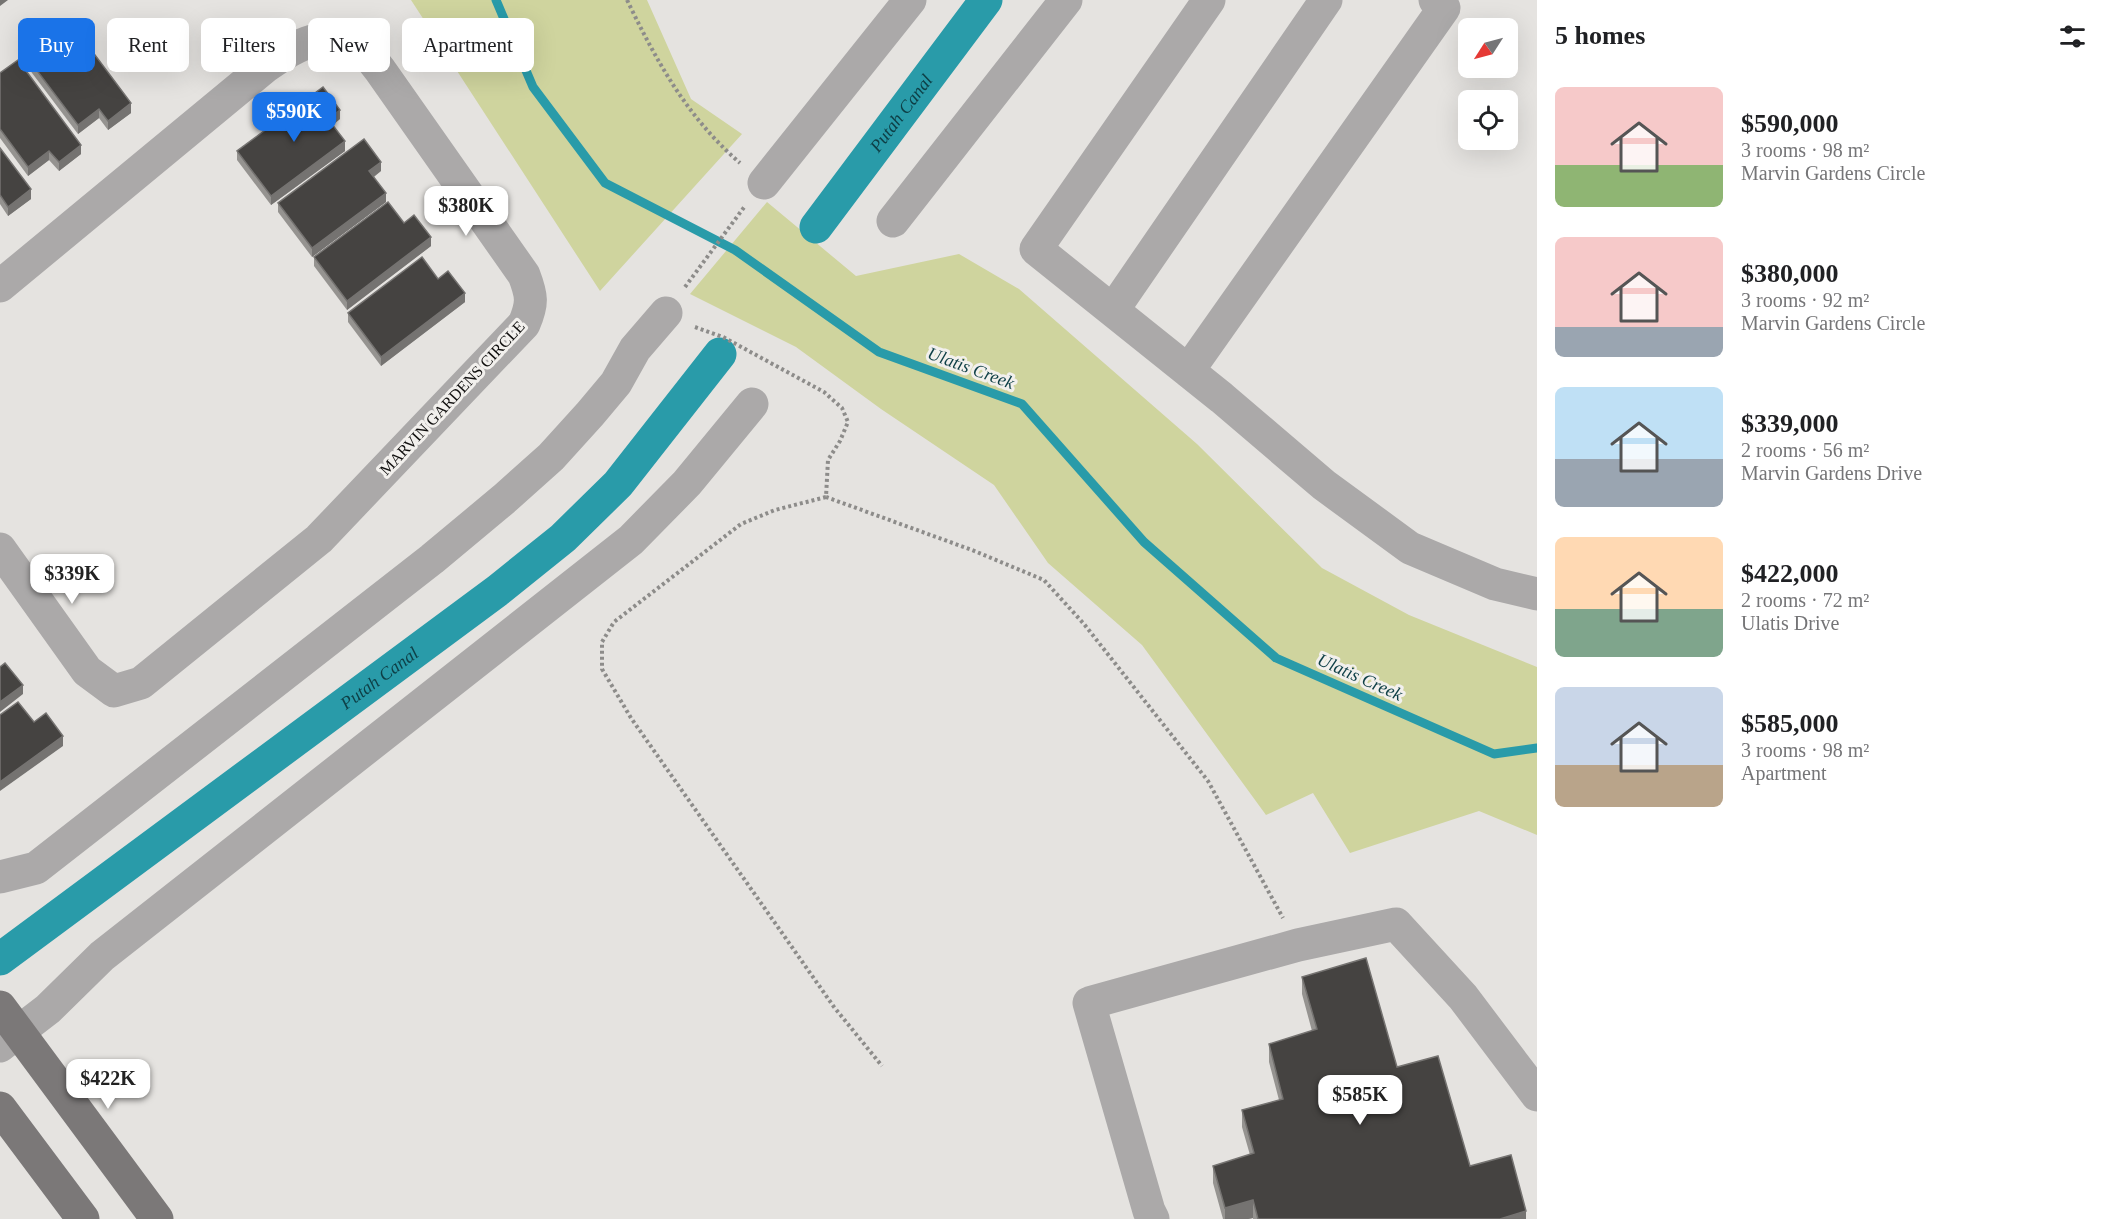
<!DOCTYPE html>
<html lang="en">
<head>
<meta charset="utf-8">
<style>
  :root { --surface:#fff; --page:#f6f6f6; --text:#202124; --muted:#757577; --accent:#1a73e8 }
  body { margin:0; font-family:Georgia,serif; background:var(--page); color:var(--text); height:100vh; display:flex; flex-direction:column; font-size:22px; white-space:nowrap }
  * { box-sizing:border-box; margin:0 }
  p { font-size:20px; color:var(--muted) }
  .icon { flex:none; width:33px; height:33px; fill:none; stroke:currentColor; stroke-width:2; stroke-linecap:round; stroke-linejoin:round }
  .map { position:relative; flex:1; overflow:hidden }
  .drawer { display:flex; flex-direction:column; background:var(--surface); width:570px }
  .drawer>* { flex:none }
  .top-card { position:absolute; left:18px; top:18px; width:570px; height:54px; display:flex; gap:12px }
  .needle { width:39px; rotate:234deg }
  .controls { position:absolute; left:1458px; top:18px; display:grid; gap:12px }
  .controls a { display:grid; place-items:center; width:60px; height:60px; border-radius:9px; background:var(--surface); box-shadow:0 6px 24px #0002; font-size:30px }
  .price { position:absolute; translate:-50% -51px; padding:0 14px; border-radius:12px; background:#fff; color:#222; font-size:20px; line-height:39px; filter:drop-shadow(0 2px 3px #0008) }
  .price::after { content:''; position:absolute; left:50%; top:36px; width:18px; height:14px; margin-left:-9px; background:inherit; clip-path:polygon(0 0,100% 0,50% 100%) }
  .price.on { background:var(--accent); color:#fff }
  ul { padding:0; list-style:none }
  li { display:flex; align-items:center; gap:18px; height:150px; padding:0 18px }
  li span { display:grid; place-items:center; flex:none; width:168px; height:120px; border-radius:9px; color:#555 }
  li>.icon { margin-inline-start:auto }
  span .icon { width:72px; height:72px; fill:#fffc; stroke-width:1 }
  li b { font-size:26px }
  h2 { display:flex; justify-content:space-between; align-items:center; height:72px; padding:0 18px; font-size:26px }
  .tag { padding:0 21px; border-radius:9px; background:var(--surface); box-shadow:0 6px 24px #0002; font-size:21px; line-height:54px }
  .tag.on { background:var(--accent); color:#fff }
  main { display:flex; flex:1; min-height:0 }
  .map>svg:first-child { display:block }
  .green { fill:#cfd49e }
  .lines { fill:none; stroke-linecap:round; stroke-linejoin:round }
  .stream { stroke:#299ba9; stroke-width:9 }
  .canal { stroke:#299ba9; stroke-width:33 }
  .path { stroke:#8d8c8a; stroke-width:4; stroke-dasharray:3 3; stroke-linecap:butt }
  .minor { stroke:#aba9a9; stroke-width:33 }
  .major { stroke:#7b7878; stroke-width:33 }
  .wall { fill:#959390 }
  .shaded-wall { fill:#757371 }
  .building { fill:#454341; stroke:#757371; stroke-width:1.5 }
  .labels { text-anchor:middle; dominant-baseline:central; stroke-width:6; stroke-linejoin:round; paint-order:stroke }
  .street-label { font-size:16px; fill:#0f0e0d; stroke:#f2f0ed }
  .water-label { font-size:18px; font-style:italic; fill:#0e3f46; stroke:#f2f0ed }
</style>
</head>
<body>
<main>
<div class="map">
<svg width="1537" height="1219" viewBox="0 0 1537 1219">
  <rect width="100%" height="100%" fill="#e5e3e0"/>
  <path class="green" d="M 411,0 L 647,0 L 691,99 L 742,134 L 600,291 Z
    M 767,202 L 856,276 L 959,254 L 1019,289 L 1197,444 L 1322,568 L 1409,615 L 1537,667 L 1537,835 L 1479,811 L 1350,853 L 1313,793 L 1266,815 L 1142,645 L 1048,563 L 994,485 L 881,409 L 796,347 L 690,294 Z"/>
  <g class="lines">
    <path class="stream" d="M 496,0 L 533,87 L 605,183 L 735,250 L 879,352 L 1022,404 L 1144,542 L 1276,658 L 1494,754 L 1537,748"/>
    <g class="canal">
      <path id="s1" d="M 816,227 L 986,0"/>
      <path id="s2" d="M 0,959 L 497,591 L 563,538 L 618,484 L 720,354"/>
    </g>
    <path class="path" d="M 627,0 C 657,62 687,117 740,163
      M 685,287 L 745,206
      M 695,327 L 723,337 L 824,392 L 842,408 L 848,422 L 840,441 L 828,460 L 826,497 L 972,550 L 1044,580 L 1084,624 L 1208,781 L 1283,918
      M 826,497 L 775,510 L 741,524 L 614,622 L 602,642 L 602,669 L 631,718 L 834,1007 L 882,1066"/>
    <path class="minor" d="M 1209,0 L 1036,249 L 1222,398 L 1324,485 L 1410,548 L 1495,584 L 1537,594
      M 764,183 L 910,0
      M 893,221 L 1066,0
      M 0,286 L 265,67 C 296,46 323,26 361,49 C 368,53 374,63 380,70 L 524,275 C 532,296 533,303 524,324 L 319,539 L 141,683 L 114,691 L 87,671 L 0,549
      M 1113,310 L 1326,0
      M 1188,371 L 1444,8 L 1435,0
      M 0,877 L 36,868 L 432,559 L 504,499 L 551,457 L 590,414 L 616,383 L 635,349 L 666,313
      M 0,1046 L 48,1009 L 102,956 L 631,540 L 687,483 L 752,404
      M 1153,1219 L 1149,1211 L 1089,1003 L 1298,945 L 1396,924 L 1463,997 L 1537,1095"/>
    <path class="major" d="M 0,1007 L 157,1219
      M 0,1108 L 83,1219"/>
  </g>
  <path class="wall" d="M 23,52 L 131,113 L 108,130 L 99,118 L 78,134 L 23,61 Z
    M 0,73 L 81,154 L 59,171 L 49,160 L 28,176 L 0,138 Z
    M 340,119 L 333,125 L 345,151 L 271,205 L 237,160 L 237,151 Z
    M 0,148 L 31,199 L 8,216 L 0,204 Z
    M 381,171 L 374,177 L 386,202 L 312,257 L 278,212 L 278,203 Z
    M 404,223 L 431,246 L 347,310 L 314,266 L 314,257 Z
    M 438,279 L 465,302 L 381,366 L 348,322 L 348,313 Z
    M 1302,977 L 1397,1067 L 1470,1166 L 1526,1219 L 1253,1219 L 1253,1218 L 1248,1219 L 1223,1219 L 1213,1183 L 1213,1166 L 1250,1155 L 1242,1127 L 1242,1110 L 1279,1100 L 1269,1062 L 1269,1044 L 1312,1031 L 1302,994 Z"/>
  <path class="shaded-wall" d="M 0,0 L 8,0 L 0,6 Z
    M 131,103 L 131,113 L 108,130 L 108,121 Z
    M 99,109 L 99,118 L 78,134 L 78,125 Z
    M 340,110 L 340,119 L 328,128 L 328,119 Z
    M 345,141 L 345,151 L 271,205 L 271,196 Z
    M 81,145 L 81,154 L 59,171 L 59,162 Z
    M 49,151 L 49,160 L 28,176 L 28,167 Z
    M 381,162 L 381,171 L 369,180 L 369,171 Z
    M 31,189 L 31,199 L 8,216 L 8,207 Z
    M 386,193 L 386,202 L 312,257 L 312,248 Z
    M 431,237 L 431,246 L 347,310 L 347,301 Z
    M 465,293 L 465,302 L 381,366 L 381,357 Z
    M 23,685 L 23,694 L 0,712 L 0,702 Z
    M 63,736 L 63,746 L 0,791 L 0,782 Z
    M 1253,1200 L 1253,1218 L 1248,1219 L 1225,1219 L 1225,1208 Z
    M 1526,1211 L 1526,1219 L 1500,1219 Z"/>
  <path class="building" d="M 68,19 L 131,103 L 108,121 L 99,109 L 78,125 L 23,52 Z
    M 18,60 L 81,145 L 59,162 L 49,151 L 28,167 L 0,129 L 0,73 Z
    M 323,87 L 340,110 L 328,119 L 345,141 L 271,196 L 237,151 Z
    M 364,139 L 381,162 L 369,171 L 386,193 L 312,248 L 278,203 Z
    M 0,148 L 31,189 L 8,207 L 0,195 Z
    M 388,202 L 404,223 L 414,215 L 431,237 L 347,301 L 314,257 Z
    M 422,257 L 438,279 L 448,271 L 465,293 L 381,357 L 348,313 Z
    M 5,663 L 23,685 L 0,702 L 0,667 Z
    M 18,702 L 34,722 L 46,713 L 63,736 L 0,782 L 0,715 Z
    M 1366,958 L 1397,1067 L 1438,1056 L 1470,1166 L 1511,1155 L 1526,1211 L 1500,1219 L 1258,1219 L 1253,1200 L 1225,1208 L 1213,1166 L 1254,1153 L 1242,1110 L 1283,1099 L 1269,1044 L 1317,1029 L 1302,977 Z"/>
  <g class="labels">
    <g class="street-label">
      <text transform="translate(452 398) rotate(-47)">MARVIN GARDENS CIRCLE</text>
    </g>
    <g class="water-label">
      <text stroke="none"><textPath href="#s1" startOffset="142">Putah Canal</textPath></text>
      <text transform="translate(971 368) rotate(20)">Ulatis Creek</text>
      <text stroke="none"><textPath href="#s2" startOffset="472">Putah Canal</textPath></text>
      <text transform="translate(1360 677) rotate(24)">Ulatis Creek</text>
    </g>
  </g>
</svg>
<div class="controls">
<a><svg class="needle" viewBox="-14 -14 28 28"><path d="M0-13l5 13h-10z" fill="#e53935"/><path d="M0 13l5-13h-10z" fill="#757577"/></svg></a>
<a><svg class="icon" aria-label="locate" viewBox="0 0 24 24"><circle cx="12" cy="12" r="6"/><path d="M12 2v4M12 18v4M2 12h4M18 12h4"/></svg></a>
</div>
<b class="price on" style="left:294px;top:143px">$590K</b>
<b class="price" style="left:466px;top:237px">$380K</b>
<b class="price" style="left:72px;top:605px">$339K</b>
<b class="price" style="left:108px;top:1110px">$422K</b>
<b class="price" style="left:1360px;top:1126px">$585K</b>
<div class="top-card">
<a class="tag on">Buy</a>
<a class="tag">Rent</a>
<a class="tag">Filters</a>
<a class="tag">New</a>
<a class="tag">Apartment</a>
</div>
</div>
<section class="drawer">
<h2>5 homes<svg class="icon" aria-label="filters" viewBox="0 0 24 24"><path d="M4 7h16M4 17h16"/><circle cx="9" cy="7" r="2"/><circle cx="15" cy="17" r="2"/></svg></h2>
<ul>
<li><span style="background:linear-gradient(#f6c9c9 65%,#8fb573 0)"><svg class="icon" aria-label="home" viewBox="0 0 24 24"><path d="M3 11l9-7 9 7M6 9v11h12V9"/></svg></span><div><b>$590,000</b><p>3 rooms · 98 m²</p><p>Marvin Gardens Circle</p></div></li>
<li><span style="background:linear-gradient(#f6c9c9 75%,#9aa5b1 0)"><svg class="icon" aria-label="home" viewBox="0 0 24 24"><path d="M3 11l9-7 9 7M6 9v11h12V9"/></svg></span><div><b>$380,000</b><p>3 rooms · 92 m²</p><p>Marvin Gardens Circle</p></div></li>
<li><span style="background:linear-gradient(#bfe0f5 60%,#9aa5b1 0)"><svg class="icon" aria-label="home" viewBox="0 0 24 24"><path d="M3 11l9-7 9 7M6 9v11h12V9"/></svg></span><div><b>$339,000</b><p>2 rooms · 56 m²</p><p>Marvin Gardens Drive</p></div></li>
<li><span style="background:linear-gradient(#ffd9b3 60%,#7fa58c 0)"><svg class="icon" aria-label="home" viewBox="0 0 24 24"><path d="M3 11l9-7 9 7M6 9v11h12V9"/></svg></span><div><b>$422,000</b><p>2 rooms · 72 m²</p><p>Ulatis Drive</p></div></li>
<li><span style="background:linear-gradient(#c9d6e8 65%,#b9a48a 0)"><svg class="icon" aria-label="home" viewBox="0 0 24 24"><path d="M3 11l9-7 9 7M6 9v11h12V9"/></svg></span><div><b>$585,000</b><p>3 rooms · 98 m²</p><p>Apartment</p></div></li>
</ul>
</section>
</main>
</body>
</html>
